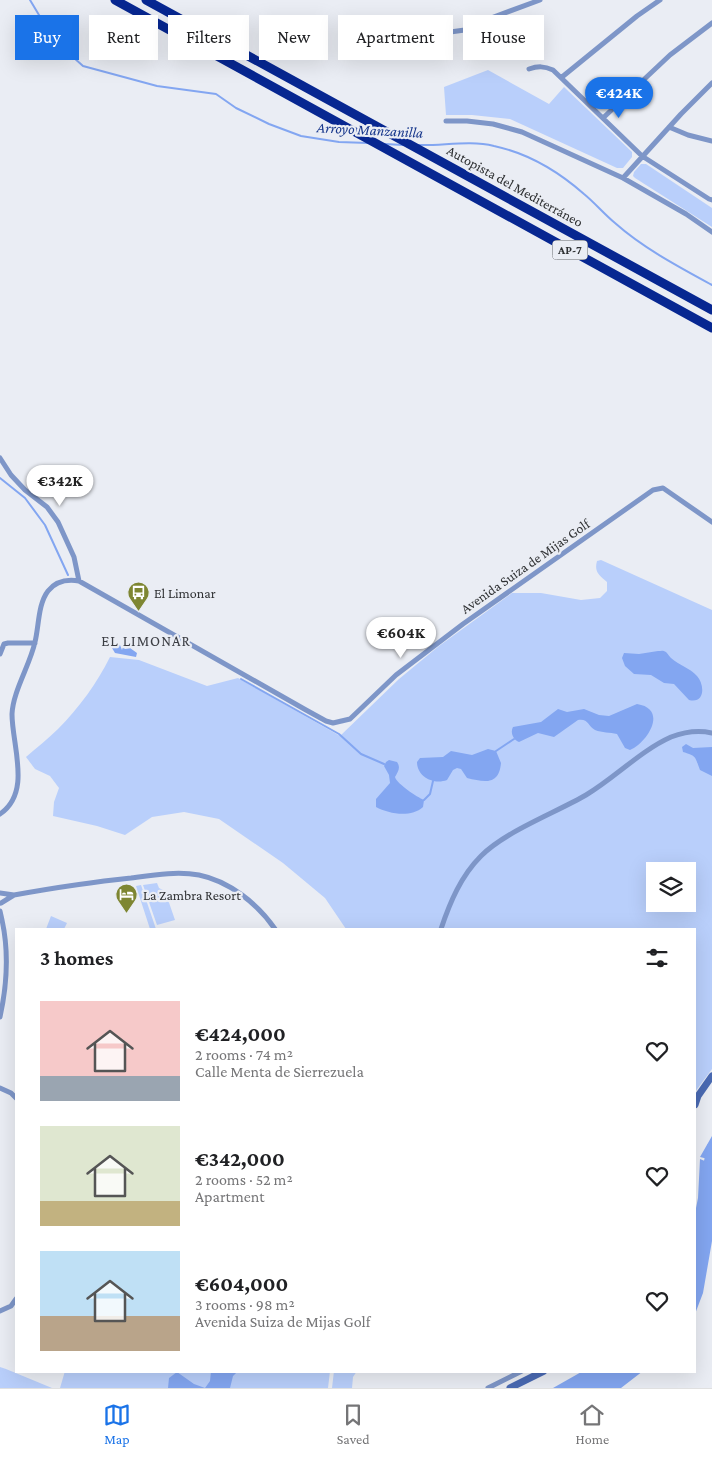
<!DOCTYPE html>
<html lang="en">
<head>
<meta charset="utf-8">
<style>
  :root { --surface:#fff; --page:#f2f2f2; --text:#202124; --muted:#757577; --line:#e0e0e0; --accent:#1a73e8 }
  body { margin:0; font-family:"Crimson Pro",serif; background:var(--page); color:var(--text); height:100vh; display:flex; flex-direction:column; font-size:19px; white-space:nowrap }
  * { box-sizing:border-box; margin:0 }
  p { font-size:16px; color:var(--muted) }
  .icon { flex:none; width:28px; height:28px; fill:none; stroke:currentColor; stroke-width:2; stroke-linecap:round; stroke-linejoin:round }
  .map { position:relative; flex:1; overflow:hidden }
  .details { position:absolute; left:15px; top:928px; width:681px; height:445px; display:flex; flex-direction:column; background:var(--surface); border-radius:0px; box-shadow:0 5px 20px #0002 }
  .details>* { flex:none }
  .top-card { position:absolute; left:15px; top:15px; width:682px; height:45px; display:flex; gap:10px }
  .buttons { position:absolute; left:646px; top:862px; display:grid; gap:10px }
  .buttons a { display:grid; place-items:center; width:50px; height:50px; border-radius:0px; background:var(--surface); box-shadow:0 5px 20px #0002; font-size:25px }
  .price { position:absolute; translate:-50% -42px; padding:0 11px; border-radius:18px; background:#fff; color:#222; font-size:16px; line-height:32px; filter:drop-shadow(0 1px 2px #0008) }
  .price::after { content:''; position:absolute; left:50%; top:30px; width:15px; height:11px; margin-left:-8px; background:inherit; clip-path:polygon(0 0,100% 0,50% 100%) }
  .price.selected { background:var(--accent); color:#fff }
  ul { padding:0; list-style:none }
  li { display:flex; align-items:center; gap:15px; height:125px; padding:0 25px }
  li span { display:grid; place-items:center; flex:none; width:140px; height:100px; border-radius:0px; color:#555 }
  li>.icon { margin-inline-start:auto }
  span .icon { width:60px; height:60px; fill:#fffc; stroke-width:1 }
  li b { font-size:21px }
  h2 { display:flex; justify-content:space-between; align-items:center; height:60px; padding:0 25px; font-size:21px }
  .chip { padding:0 18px; border-radius:0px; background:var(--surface); box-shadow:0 5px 20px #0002; font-size:18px; line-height:45px }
  .chip.selected { background:var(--accent); color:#fff }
  .menu { display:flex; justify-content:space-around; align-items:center; height:70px; border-top:1px solid var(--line); background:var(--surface); font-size:14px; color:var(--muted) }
  .menu a { display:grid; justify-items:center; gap:2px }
  .menu .selected { color:var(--accent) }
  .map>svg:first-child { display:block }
  .green { fill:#b9cffb; fill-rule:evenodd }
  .water { fill:#83a6f1 }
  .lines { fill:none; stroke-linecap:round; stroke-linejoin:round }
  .stream { stroke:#83a6f1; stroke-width:2 }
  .river { stroke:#83a6f1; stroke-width:10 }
  .street { stroke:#7e96c8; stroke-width:5 }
  .secondary { stroke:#4a6ab3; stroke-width:7 }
  .highway { stroke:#072791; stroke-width:9 }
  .labels { text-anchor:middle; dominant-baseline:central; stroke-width:4.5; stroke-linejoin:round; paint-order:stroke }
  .shield { fill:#eaedf4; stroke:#67696d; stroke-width:1 }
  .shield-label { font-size:12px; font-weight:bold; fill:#2f3133 }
  .street-label { font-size:14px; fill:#2f3133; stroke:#eaedf4 }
  .poi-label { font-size:14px; fill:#2f3133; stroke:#eaedf4; text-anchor:start }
  .water-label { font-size:15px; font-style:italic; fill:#16368b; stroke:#eaedf4 }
  .neighbourhood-label { font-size:15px; letter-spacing:1px; fill:#3c3e44; stroke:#eaedf4 }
</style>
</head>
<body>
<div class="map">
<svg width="712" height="1388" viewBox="0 0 712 1388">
  <rect width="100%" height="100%" fill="#eaedf4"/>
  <path class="green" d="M 488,70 L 549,104 L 564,87 L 632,152 L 632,157 L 623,168 L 617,168 L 510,119 L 472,115 L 446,115 L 444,87 Z
    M 641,164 L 646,164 L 712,208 L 712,227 L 635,178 L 633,176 L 634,172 Z
    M 601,560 L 712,610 L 712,1069 L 695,1092 L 695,929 L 346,929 L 325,898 L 283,863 L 219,819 L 184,812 L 152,817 L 125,835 L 97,826 L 53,816 L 54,802 L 59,788 L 50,776 L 35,769 L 26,757 C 36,748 48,739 58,729 C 79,708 97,683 110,657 L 139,660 L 207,686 L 238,678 L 340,736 L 399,679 L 439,646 L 512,593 L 541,593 L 581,600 L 600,598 L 607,591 L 607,582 C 599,575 594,572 597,561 ZM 655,871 L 688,871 L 688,904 L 655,904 Z
    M 157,883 L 159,888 L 165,891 L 175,920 L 157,925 L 143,885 Z
    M 141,885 L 156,929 L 150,929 L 136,886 Z
    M 51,916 L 67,923 L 64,929 L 46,929 Z
    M 0,1367 L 6,1369 L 52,1388 L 0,1388 Z
    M 65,1371 L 330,1371 L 328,1388 L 60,1388 Z
    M 334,1371 L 357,1371 L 353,1377 L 352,1388 L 332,1388 Z"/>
  <path class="water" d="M 117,644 L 120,645 L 122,650 L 123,647 L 125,649 L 130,648 L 137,653 L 136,657 L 115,653 L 112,648 Z
    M 658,651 C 661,651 663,650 666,652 C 667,653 670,657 671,658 C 679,665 690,668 697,676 C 705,685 705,704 689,700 L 674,684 L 664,683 L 651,675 L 634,674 L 625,666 L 622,658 L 624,653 L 639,654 Z
    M 637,704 C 669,709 647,743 630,750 L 625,748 L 617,734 C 610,732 602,733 595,730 C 588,726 588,718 578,720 L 554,737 L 538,733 L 519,742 C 513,740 510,732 513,727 L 541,722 L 558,709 L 567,712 L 584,709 L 599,715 L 609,716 Z
    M 686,744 L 693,748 L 712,747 L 712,776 L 700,770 C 695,757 697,756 683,752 L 682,747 Z
    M 488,749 L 496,751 L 501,763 C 499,786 484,782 467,778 L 461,769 L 457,768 L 453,770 L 447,780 C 434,785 417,777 417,762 L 420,758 L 443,757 L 451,751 L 472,755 Z
    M 389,760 L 397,762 C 401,768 398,771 395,777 C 397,784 417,797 424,800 L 423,807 C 411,818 389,814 376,807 L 376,799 L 390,783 L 389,775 L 384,766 L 386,762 Z
    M 712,1136 L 712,1160 L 700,1157 Z
    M 700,1159 L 712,1164 L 712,1241 L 703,1293 L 695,1314 L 695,1213 L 698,1198 Z
    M 211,1371 L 238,1371 L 233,1376 L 230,1388 L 168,1388 L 169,1378 L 177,1372 L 194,1384 L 205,1388 L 210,1381 Z
    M 583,1371 L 643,1371 L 621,1388 L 553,1388 Z"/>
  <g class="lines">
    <path class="stream" d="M 30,0 L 54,40 L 83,66 L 157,86 L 216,94 L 236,108 L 269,124 L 301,136 L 339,142 L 368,143
      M 385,144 L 403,145
      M 418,145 C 442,146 470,140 494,146 C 527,153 559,172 584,194 C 595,203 604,214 615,223 C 643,248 679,267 712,285
      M 0,478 L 25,498 L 45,525 L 68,575
      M 241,679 L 339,734 L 361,754 L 384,764
      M 496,751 L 514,739
      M 424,800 L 430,794 L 433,781"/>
    <path class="river" d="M 706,1176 L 712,1147"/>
    <path class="street" d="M 392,40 L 472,29 L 491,18 L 540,0
      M 529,69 C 538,66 544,66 553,70 L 642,156 L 709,199 L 712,200
      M 562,77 L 637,16 L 660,0
      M 603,118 L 670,55 L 712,23
      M 446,121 L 467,121 L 493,124 L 522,132 L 623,178 L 686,214 L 712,232
      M 669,127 L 688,135 L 712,141
      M 623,178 L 681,114 L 712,83
      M 0,458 L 11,475 L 25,490 L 47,507 L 58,522 L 74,557 L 79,581
      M 0,654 L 4,644 L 8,643 L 35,643
      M 0,814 C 32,792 12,746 12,714 C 13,691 30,665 35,642 C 39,626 38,604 48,591 C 56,581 67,579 79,581 L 306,710 L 326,721 L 333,723 L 350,719 L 396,675 L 463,624 L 653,490 L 663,488 L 712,522
      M 0,893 L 14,895 L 1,903
      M 14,895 C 53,888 92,882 131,878 C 153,875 177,871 199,875 C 229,881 258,904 275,929
      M 0,911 L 2,920 L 0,917
      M 441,929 C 450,902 461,876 481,856 C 506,831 555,813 586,795 C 616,777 640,751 671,737 C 684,732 699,730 712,733
      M 0,1017 C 7,985 9,952 2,920
      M 0,1088 L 11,1093 L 16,1098
      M 0,1311 L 11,1306 L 16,1299
      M 488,1388 L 522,1371"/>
    <path class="secondary" d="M 695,1105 L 698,1096 L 712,1076
      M 510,1388 L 544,1371"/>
    <path class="highway" d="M 115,0 L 712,328
      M 146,0 L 712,310"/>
  </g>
  <defs>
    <symbol id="bus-pin" viewBox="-11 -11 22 30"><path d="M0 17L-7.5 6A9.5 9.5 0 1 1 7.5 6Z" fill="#7e8632" stroke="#eaedf4"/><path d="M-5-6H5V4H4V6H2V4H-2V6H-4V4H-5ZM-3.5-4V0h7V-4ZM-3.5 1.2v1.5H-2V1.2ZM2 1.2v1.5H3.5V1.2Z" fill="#fff"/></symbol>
    <symbol id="hotel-pin" viewBox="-11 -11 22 30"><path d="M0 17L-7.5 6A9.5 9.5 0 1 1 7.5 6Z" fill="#7e8632" stroke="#eaedf4"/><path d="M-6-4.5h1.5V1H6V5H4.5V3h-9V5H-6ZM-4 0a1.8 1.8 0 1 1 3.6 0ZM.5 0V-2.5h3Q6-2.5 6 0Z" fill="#fff"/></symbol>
  </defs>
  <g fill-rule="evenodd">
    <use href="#bus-pin" x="126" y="580" width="25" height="34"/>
    <use href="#hotel-pin" x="114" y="882" width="25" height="34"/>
  </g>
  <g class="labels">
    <rect class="shield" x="552.5" y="240.5" width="35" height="19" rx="4"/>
    <g class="shield-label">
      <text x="570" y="250">AP-7</text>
    </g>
    <g class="street-label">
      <text transform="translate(515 186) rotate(29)">Autopista del Mediterráneo</text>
      <text transform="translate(525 566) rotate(-35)">Avenida Suiza de Mijas Golf</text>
    </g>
    <g class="poi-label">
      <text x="154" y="593">El Limonar</text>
      <text x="143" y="895">La Zambra Resort</text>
    </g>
    <g class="water-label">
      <text transform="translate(370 130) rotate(3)">Arroyo Manzanilla</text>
    </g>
    <g class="neighbourhood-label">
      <text x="146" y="641">EL LIMONAR</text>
    </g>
  </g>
</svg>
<div class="buttons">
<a><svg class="icon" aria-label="layers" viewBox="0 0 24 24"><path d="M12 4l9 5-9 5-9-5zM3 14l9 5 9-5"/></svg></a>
</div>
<b class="price selected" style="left:619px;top:119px">€424K</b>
<b class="price" style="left:60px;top:507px">€342K</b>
<b class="price" style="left:401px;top:659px">€604K</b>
<div class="top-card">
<a class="chip selected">Buy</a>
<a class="chip">Rent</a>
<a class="chip">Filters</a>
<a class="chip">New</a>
<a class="chip">Apartment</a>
<a class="chip">House</a>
</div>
<section class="details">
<h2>3 homes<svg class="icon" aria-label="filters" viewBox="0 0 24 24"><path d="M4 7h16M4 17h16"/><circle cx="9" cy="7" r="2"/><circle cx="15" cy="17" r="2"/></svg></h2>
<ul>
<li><span style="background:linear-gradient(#f6c9c9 75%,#9aa5b1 0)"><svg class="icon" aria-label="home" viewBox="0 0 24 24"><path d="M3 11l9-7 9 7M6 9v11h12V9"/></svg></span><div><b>€424,000</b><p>2 rooms · 74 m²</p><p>Calle Menta de Sierrezuela</p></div><svg class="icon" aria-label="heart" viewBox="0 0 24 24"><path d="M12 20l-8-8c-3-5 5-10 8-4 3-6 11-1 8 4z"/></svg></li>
<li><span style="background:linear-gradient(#dfe7d0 75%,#c2b280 0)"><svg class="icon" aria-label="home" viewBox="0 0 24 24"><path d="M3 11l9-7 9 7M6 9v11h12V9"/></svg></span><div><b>€342,000</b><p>2 rooms · 52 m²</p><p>Apartment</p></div><svg class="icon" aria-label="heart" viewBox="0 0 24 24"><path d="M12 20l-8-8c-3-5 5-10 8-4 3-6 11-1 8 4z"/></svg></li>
<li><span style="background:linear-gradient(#bfe0f5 65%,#b9a48a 0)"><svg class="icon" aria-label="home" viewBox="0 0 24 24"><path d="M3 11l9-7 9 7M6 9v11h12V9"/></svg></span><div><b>€604,000</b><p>3 rooms · 98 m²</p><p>Avenida Suiza de Mijas Golf</p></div><svg class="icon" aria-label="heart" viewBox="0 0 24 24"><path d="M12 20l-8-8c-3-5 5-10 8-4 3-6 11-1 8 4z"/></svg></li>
</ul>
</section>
</div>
<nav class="menu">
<a class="selected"><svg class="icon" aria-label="map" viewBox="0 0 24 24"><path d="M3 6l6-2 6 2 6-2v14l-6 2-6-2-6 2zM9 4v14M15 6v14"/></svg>Map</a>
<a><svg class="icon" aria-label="saved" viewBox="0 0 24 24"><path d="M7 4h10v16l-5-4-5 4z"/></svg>Saved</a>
<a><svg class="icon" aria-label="home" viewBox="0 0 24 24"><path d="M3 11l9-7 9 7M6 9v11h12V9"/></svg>Home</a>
</nav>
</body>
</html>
